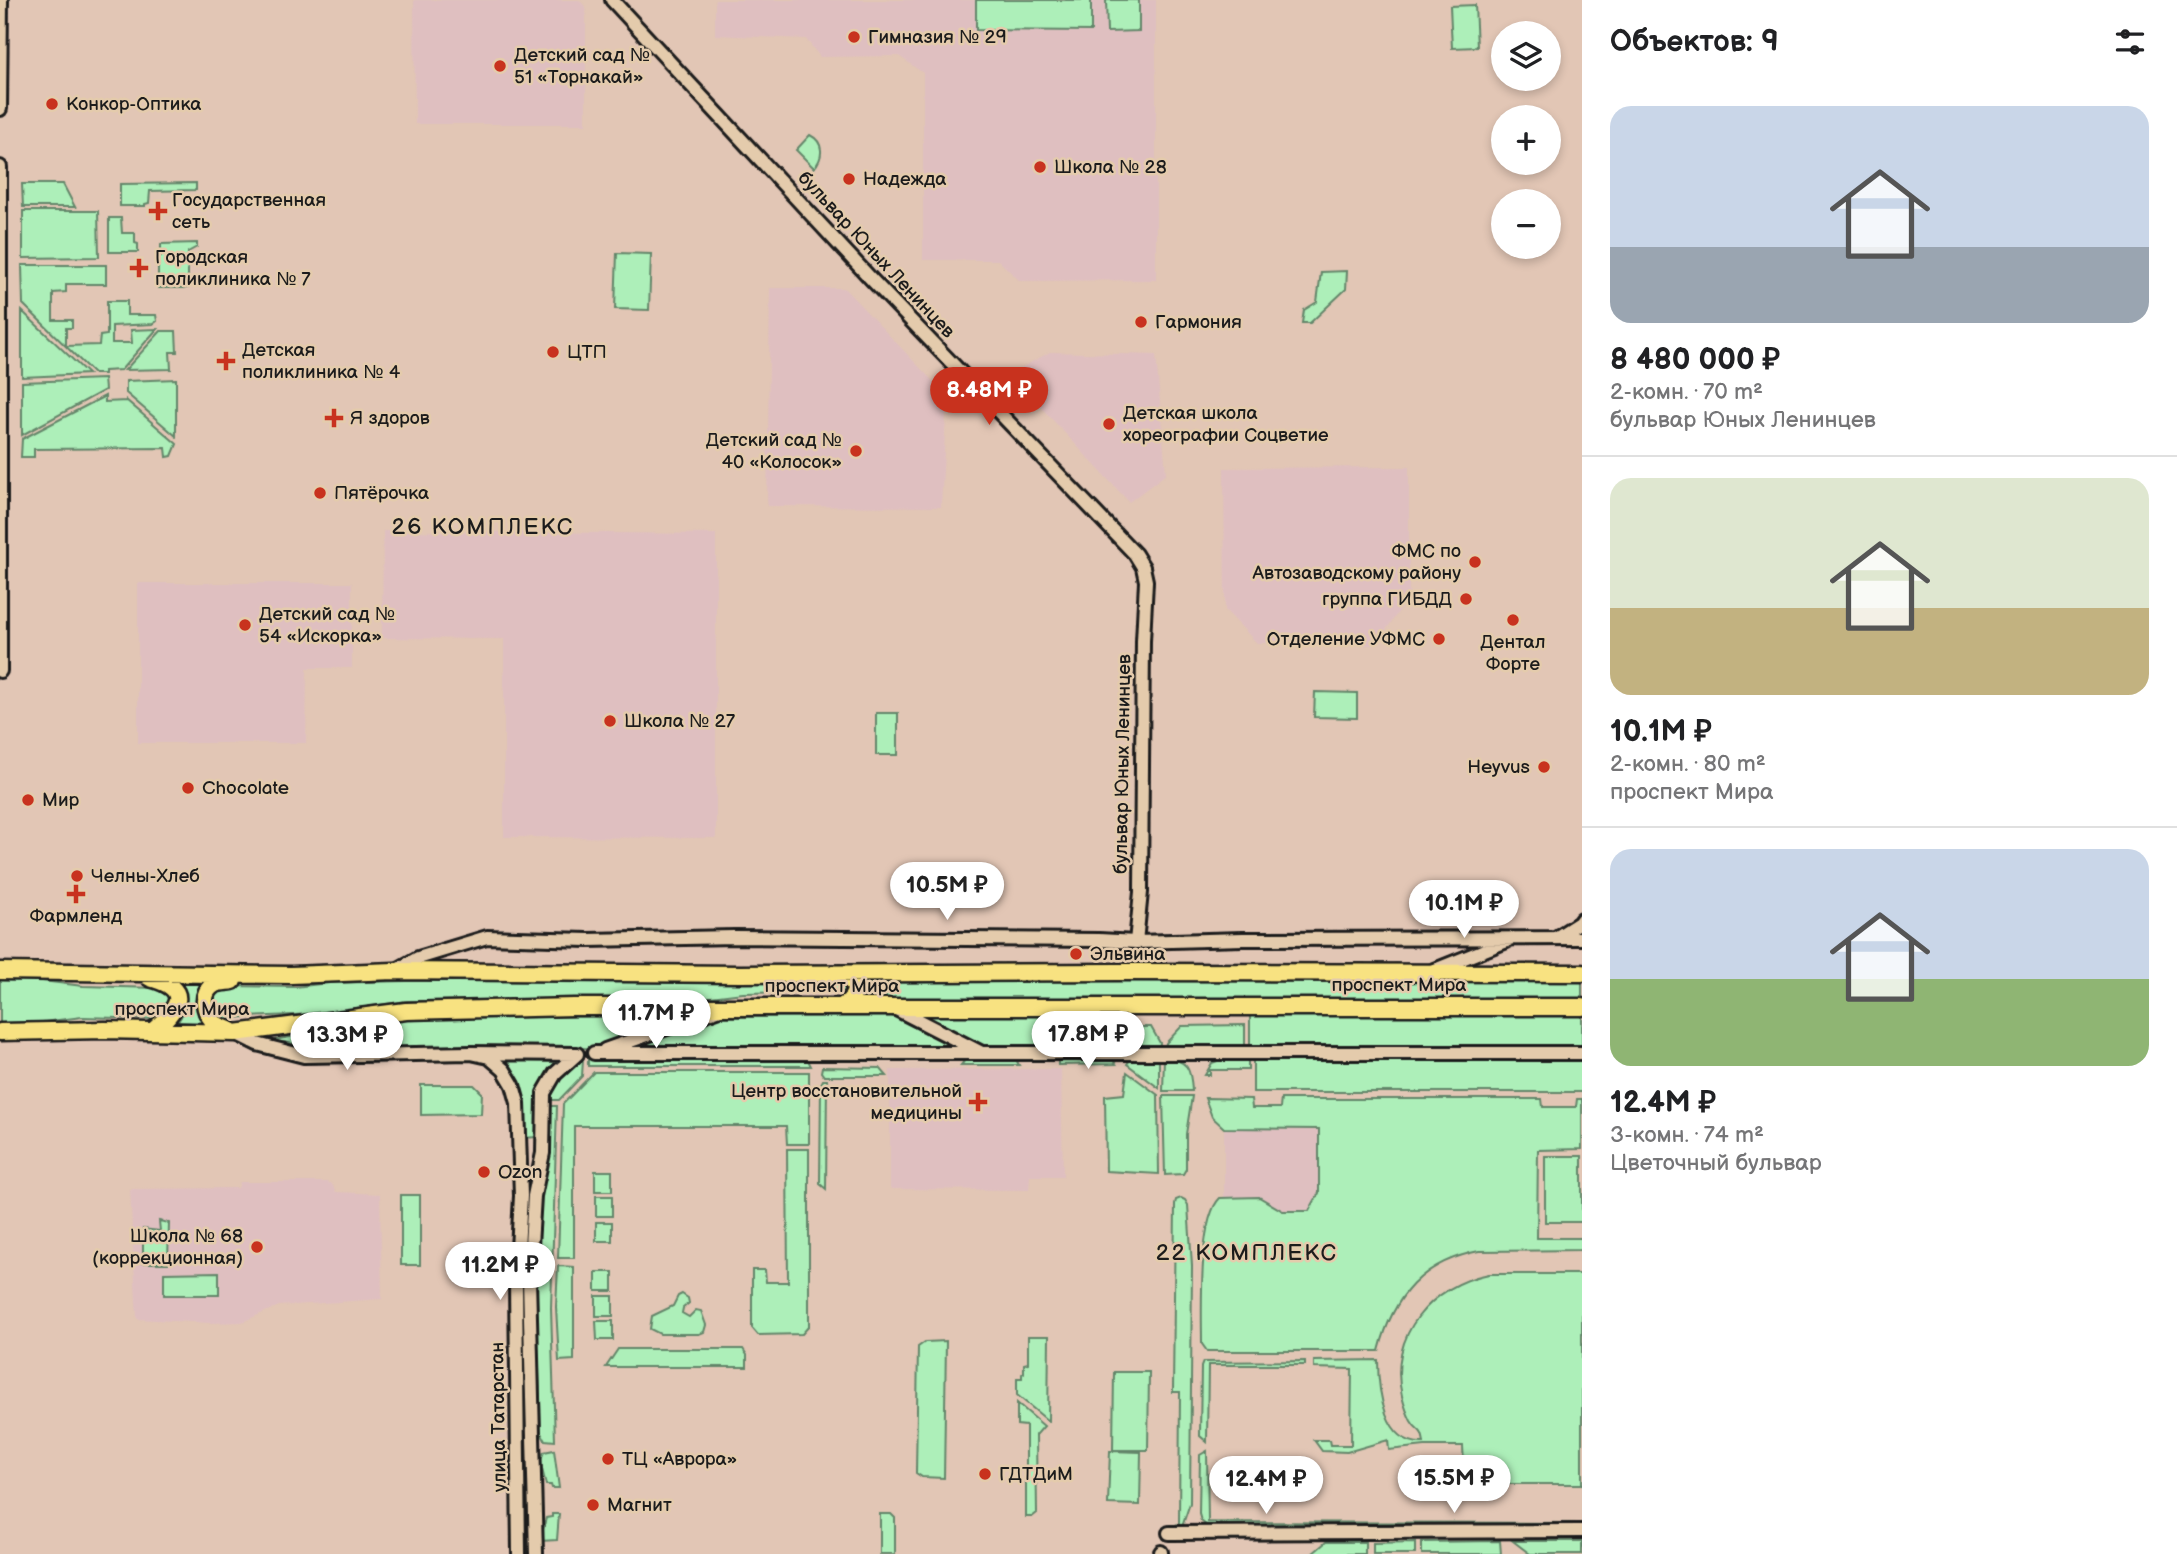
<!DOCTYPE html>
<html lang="ru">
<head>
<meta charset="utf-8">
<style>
  :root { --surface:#fff; --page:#f6f6f6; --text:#202124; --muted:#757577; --line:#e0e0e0; --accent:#c8321e }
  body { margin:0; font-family:"Balsamiq Sans",sans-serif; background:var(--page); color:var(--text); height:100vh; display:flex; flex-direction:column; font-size:26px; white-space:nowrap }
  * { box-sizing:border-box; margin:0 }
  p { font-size:23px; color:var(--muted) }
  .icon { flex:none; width:38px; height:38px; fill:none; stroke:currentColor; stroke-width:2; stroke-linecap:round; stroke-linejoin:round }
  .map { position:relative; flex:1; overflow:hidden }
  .details { display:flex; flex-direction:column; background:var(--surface); width:595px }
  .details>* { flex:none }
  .tools { position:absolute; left:1491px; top:21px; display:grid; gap:14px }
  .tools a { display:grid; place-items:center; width:70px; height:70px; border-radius:50%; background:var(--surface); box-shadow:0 4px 10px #0003; font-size:35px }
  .price { position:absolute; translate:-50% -60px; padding:0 16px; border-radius:24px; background:#fff; color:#222; font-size:23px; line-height:46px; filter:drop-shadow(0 2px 4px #0008) }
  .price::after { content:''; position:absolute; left:50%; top:42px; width:21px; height:16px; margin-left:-10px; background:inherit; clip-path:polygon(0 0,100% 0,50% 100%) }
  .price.selected { background:var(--accent); color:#fff }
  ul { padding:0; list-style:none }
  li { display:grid; align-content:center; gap:14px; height:371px; padding:0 28px }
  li+li { border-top:2px solid var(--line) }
  li span { display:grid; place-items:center; height:217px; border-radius:21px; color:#555 }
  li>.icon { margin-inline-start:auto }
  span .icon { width:126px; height:126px; fill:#fffc; stroke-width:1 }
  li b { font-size:30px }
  h2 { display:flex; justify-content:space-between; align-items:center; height:84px; padding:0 28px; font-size:30px }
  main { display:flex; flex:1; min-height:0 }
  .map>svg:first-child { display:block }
  .built { fill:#dfbfc0 }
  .green { fill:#adefb9; stroke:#64866a; stroke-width:2 }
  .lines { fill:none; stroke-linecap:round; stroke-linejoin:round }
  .minor-casing { stroke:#1c1c1c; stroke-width:18 }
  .major-casing { stroke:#1c1c1c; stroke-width:21 }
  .minor { stroke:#e4cbac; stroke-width:12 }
  .major { stroke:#f8e281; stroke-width:16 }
  .poi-dot { fill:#c8321e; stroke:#e4cbac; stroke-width:2.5 }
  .labels { text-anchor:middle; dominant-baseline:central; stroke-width:5; stroke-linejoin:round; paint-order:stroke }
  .poi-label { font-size:19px; fill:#1c1c1c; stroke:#e4cbac; text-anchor:start }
  .street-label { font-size:19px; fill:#1c1c1c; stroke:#e4cbac }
  .quarter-label { font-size:23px; letter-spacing:2px; fill:#1c1c1c; stroke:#e4cbac }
</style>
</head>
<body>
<main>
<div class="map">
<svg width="1582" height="1554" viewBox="0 0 1582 1554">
  <rect width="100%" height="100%" fill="#e2c6b5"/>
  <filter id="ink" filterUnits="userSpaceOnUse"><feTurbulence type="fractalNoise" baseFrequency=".0143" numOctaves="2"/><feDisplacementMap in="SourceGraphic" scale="14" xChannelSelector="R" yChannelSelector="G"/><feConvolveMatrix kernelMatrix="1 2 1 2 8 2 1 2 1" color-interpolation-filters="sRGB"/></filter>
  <g filter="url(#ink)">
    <path class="built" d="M 414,0 L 579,0 L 586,7 L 586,124 L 415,124 Z
      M 715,0 L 1156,0 L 1156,280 L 1020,281 L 998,260 L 923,260 L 923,73 L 899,56 L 820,57 L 806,39 L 715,35 Z
      M 770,288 L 844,288 L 947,396 L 941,507 L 767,506 Z
      M 1050,352 L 1156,355 L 1166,474 L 1129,502 L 1010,374 Z
      M 1409,467 L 1409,596 L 1376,645 L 1301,645 L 1301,643 L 1257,643 L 1225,610 L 1224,468 Z
      M 383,531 L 716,534 L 716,838 L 504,837 L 504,639 L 382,638 Z
      M 138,583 L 352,583 L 352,668 L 307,668 L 306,743 L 138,743 Z
      M 1061,1069 L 1063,1176 L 1030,1176 L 1029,1190 L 890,1189 L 890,1070 Z
      M 1224,1128 L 1319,1129 L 1319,1193 L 1309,1211 L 1283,1211 L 1259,1197 L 1224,1197 Z
      M 240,1182 L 327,1182 L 332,1184 L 336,1192 L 380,1194 L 382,1299 L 279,1306 L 242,1322 L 210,1323 L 137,1319 L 130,1189 L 238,1188 Z"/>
    <path class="green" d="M 976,0 L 1091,0 L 1091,31 L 976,30 Z
      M 1106,0 L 1139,0 L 1139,31 L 1107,32 Z
      M 1475,5 L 1477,47 L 1452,48 L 1450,6 Z
      M 810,135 C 824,142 824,157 814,168 L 796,150 Z
      M 196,183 L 196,190 L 150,191 L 149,203 L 145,204 L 145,206 L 120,206 L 120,184 Z
      M 22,184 L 63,184 L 75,207 L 23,207 Z
      M 23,211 L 98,211 L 99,257 L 23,258 Z
      M 109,218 L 121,218 L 122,233 L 135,233 L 135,243 L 138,244 L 138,252 L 109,252 Z
      M 197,243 L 197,247 L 188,252 L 188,288 L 158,288 L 158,256 L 161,256 L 161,244 Z
      M 617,253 L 651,254 L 649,310 L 615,309 Z
      M 22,265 L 106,265 L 106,284 L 66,284 L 66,292 L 53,293 L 53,320 L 72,320 L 72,328 L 66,328 L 66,346 L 99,345 L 100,336 L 107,335 L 107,301 L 127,301 L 127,315 L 156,315 L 157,321 L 153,324 L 112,326 L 112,343 L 132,343 L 131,330 L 157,329 L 121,370 L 104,371 L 104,374 L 94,374 L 23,304 Z
      M 1347,271 L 1346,289 L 1310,323 L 1302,323 L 1304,310 L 1317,302 L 1321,272 Z
      M 22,311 L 88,374 L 22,377 Z
      M 161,331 L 176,331 L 177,352 L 170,352 L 171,369 L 125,370 Z
      M 104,379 L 105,390 L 22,435 L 22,382 Z
      M 176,379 L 176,436 L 126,393 L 126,381 Z
      M 105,396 L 105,402 L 126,401 L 126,400 L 177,444 L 172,456 L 167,457 L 166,448 L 34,449 L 34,457 L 21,457 L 22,439 Z
      M 1315,692 L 1357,693 L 1357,718 L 1314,717 Z
      M 876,713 L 898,713 L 898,755 L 876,755 Z
      M 0,980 L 34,980 L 83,986 L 157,988 C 164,989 169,995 171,1003 L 156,1019 L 82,1017 L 35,1023 L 0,1023 Z
      M 176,981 L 208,981 C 197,1001 193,1004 207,1023 L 175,1025 C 188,1011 186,997 176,981 Z
      M 406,981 L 844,981 L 848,991 L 743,993 L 694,999 L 407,1001 L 317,1014 L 225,1018 L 219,1017 L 213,1013 L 211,999 L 215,992 L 228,986 L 295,987 L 328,983 Z
      M 862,981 L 1582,981 L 1582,999 L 860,998 L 863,990 Z
      M 681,1016 L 633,1035 L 590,1048 L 333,1049 L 308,1047 L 275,1040 L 350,1025 L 433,1017 Z
      M 898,1016 L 951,1044 L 948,1048 L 626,1048 L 713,1017 Z
      M 923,1016 L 1082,1016 L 1104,1021 L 1104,1030 L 1125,1031 L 1125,1027 L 1151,1027 L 1160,1043 L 1159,1048 L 984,1049 Z
      M 1250,1016 L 1582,1016 L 1582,1049 L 1250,1049 Z
      M 1245,1025 L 1245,1049 L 1165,1048 L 1166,1043 L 1182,1026 Z
      M 501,1057 L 560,1058 C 535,1083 538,1103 537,1137 L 524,1138 C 524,1106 526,1080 501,1057 Z
      M 1582,1057 L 1582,1092 L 1253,1092 L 1253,1059 Z
      M 803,1058 L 808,1060 L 811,1066 L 588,1066 L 588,1059 Z
      M 1015,1058 L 1019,1065 L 961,1065 L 966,1059 Z
      M 1058,1058 L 1111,1058 L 1116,1064 L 1058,1065 Z
      M 1131,1059 L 1159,1059 L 1159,1088 L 1127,1064 Z
      M 1164,1059 C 1188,1059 1191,1069 1192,1091 L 1163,1091 Z
      M 1223,1059 L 1248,1059 L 1248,1070 L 1210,1070 L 1210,1075 L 1205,1075 L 1212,1063 Z
      M 583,1060 L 582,1076 L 559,1100 L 550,1100 C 556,1082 566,1070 583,1060 Z
      M 822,1067 L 880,1068 L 887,1076 L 824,1076 L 821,1072 Z
      M 594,1072 L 809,1072 L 809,1144 L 787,1144 L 786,1126 L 574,1126 L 574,1258 L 558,1258 L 563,1104 Z
      M 1127,1072 L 1158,1095 L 1159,1174 L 1106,1171 L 1105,1096 L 1124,1094 Z
      M 823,1080 L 827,1080 L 826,1189 L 820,1184 L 821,1084 Z
      M 421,1085 L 474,1085 L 482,1093 L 481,1114 L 421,1115 Z
      M 1163,1096 L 1192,1096 L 1186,1134 L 1186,1169 L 1183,1174 L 1165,1175 Z
      M 1205,1098 L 1251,1099 L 1252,1108 L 1280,1108 L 1281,1099 L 1542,1099 L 1543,1107 L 1576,1107 L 1577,1099 L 1582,1099 L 1582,1149 L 1538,1150 L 1537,1238 L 1582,1238 L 1582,1250 L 1479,1251 C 1422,1262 1393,1296 1379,1351 L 1207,1351 L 1202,1344 C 1202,1312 1198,1219 1220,1198 L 1259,1197 L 1283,1211 L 1309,1211 L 1319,1193 L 1319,1129 L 1224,1128 L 1212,1117 Z
      M 550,1106 L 557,1106 L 551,1308 L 555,1441 L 545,1440 L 541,1433 L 536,1281 L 541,1197 L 549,1153 Z
      M 787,1149 L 809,1149 L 809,1326 L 802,1334 L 758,1335 L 752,1328 L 752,1270 L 765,1270 L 766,1282 L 788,1282 Z
      M 1545,1156 L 1582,1156 L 1582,1222 L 1545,1222 Z
      M 595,1171 L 612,1171 L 612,1191 L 595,1191 Z
      M 401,1195 L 420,1195 L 420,1265 L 401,1265 Z
      M 596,1196 L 612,1196 L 612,1216 L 596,1216 Z
      M 1181,1198 L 1185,1200 L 1188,1205 L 1192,1266 L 1190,1503 L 1181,1530 L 1172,1529 L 1172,1527 L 1179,1523 L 1180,1392 L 1173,1392 L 1175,1204 L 1176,1200 Z
      M 159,1221 L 169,1223 L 168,1263 L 143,1263 L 143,1229 L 160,1231 Z
      M 596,1222 L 612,1222 L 612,1241 L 596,1241 Z
      M 558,1266 L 574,1267 L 574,1360 L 559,1361 L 556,1307 Z
      M 219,1272 L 219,1295 L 164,1295 L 164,1273 Z
      M 596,1272 L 613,1272 L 613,1291 L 596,1291 Z
      M 1489,1274 L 1582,1274 L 1582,1484 L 1465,1484 L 1463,1446 L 1425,1446 L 1389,1450 L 1388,1440 L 1347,1452 L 1322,1451 L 1314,1440 L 1330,1440 L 1331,1445 L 1351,1445 L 1352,1369 L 1314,1368 L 1314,1361 L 1378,1360 C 1378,1390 1384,1445 1424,1443 C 1422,1427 1418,1433 1411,1421 C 1407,1413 1404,1404 1402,1396 C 1387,1335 1432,1285 1489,1274 Z
      M 682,1294 L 688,1298 L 689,1303 L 683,1308 L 682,1313 L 689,1317 L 696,1310 L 701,1311 L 706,1325 L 704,1332 L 699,1334 L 660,1334 L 650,1329 L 652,1316 L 673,1306 L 678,1296 Z
      M 596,1296 L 613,1296 L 613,1316 L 596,1316 Z
      M 596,1321 L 613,1321 L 613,1340 L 597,1340 Z
      M 1028,1336 L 1049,1336 L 1048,1421 L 1017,1395 L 1017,1378 L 1022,1378 L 1022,1374 L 1024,1373 L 1024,1364 L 1028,1363 Z
      M 946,1341 L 944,1478 L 922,1477 L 916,1473 L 918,1347 L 925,1342 Z
      M 618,1349 L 743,1349 L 747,1355 L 747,1367 L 606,1367 Z
      M 1305,1361 L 1305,1365 L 1208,1365 L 1207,1442 L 1200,1436 L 1201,1367 L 1203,1362 Z
      M 1114,1372 L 1149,1372 L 1148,1450 L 1113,1450 Z
      M 1017,1403 L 1044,1426 L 1036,1435 L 1037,1513 L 1032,1517 L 1026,1517 L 1026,1426 L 1017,1425 Z
      M 554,1450 L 559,1488 L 552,1488 L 551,1485 L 546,1485 L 540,1461 L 544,1452 Z
      M 1110,1451 L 1141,1452 L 1140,1505 L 1108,1504 Z
      M 1207,1451 L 1208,1522 L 1582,1523 L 1582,1525 L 1206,1525 L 1201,1521 L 1199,1514 L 1200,1455 Z
      M 552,1514 L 559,1514 L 557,1540 L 540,1541 L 546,1518 L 552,1517 Z
      M 880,1514 L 891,1514 L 895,1518 L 895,1554 L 880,1554 Z
      M 1500,1541 L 1501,1554 L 1422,1554 L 1422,1542 Z
      M 1513,1541 L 1582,1541 L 1582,1554 L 1530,1554 Z
      M 1326,1542 L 1365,1542 L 1365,1554 L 1312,1554 Z
      M 1415,1542 L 1415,1554 L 1373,1554 L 1373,1543 Z"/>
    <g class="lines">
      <defs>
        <path id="minor" d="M 612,0 L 873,281 L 1135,554 L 1143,567 L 1146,581 L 1143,641 L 1141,892 L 1136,942
          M 0,109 L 1,0
          M 0,167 L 0,671
          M 1557,937 L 1579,923 L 1582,919
          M 395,971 L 418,958 L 487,937 L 588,940 L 734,937 L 1099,940 L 1136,942 L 1243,939 L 1582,938
          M 1432,971 L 1507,941
          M 892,1007 L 982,1053
          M 235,1033 L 257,1044 L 304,1056 L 471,1053 L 577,1054
          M 605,1050 L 720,1009
          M 471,1053 L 489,1057 L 504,1070 L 513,1085 L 518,1103 L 521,1196 L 516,1284 L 519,1554
          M 594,1053 L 1582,1053
          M 1169,1533 L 1582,1531
          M 536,1554 L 529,1279 L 534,1196 L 543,1153 L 544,1093 L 555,1074 L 577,1054
          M 1161,1554 L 1161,1552"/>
        <path id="major" d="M 0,971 L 291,975 L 394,971 L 741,974 L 1119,972 L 1582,973
          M 150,978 C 194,990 177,1009 153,1031
          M 841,1007 C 858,996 860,985 842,974
          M 232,1031 C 227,1029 220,1027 216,1024 C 204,1014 199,992 215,984 C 220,982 227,982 233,981
          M 0,1032 L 105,1030 L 235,1033 L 406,1011 L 574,1007 L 1582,1007"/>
      </defs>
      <use href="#minor" class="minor-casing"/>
      <use href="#major" class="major-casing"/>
      <use href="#minor" class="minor"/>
      <use href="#major" class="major"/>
    </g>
  </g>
  <g class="poi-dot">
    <circle cx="854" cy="37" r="7"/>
    <circle cx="500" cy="66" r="7"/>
    <circle cx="52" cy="104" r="7"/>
    <circle cx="1040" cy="167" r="7"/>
    <circle cx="849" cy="179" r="7"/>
    <path d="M154.5 200.5h7v7h7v7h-7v7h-7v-7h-7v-7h7z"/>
    <path d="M135.5 257.5h7v7h7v7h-7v7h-7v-7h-7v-7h7z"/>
    <circle cx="1141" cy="322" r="7"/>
    <circle cx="553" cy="352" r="7"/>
    <path d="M222.5 350.5h7v7h7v7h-7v7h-7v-7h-7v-7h7z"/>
    <path d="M330.5 407.5h7v7h7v7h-7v7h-7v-7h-7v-7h7z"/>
    <circle cx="1109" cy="424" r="7"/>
    <circle cx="856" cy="451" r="7"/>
    <circle cx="320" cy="493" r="7"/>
    <circle cx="1475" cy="562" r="7"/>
    <circle cx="1466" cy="599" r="7"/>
    <circle cx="1513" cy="620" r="7"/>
    <circle cx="245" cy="625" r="7"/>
    <circle cx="1439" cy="639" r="7"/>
    <circle cx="610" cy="721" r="7"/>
    <circle cx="1544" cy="767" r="7"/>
    <circle cx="188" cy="788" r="7"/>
    <circle cx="28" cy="800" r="7"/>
    <circle cx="77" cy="876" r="7"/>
    <path d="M72.5 883.5h7v7h7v7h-7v7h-7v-7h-7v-7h7z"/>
    <circle cx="1076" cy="954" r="7"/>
    <path d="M974.5 1091.5h7v7h7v7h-7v7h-7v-7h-7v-7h7z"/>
    <circle cx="484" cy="1172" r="7"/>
    <circle cx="257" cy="1247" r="7"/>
    <circle cx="608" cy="1459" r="7"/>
    <circle cx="985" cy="1474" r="7"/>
    <circle cx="593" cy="1505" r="7"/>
  </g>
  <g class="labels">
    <g class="poi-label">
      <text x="868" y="37">Гимназия № 29</text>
      <text x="514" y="55">Детский сад №<tspan x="514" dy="22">51 «Торнакай»</tspan></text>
      <text x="66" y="104">Конкор-Оптика</text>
      <text x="1054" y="167">Школа № 28</text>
      <text x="863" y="179">Надежда</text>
      <text x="172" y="200">Государственная<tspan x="172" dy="22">сеть</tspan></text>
      <text x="155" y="257">Городская<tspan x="155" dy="22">поликлиника № 7</tspan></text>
      <text x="1155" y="322">Гармония</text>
      <text x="242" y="350">Детская<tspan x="242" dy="22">поликлиника № 4</tspan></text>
      <text x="567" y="352">ЦТП</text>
      <text x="1123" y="413">Детская школа<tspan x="1123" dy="22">хореографии Соцветие</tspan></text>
      <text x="350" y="418">Я здоров</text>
      <text x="842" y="440" text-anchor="end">Детский сад №<tspan x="842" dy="22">40 «Колосок»</tspan></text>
      <text x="334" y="493">Пятёрочка</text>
      <text x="1461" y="551" text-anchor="end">ФМС по<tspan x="1461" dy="22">Автозаводскому району</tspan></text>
      <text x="1452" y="599" text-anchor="end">группа ГИБДД</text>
      <text x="259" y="614">Детский сад №<tspan x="259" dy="22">54 «Искорка»</tspan></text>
      <text x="1425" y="639" text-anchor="end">Отделение УФМС</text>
      <text x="1513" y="642" text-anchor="middle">Дентал<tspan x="1513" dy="22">Форте</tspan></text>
      <text x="624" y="721">Школа № 27</text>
      <text x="1530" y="767" text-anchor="end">Heyvus</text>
      <text x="202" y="788">Chocolate</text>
      <text x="42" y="800">Мир</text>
      <text x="91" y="876">Челны-Хлеб</text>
      <text x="76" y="916" text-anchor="middle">Фармленд</text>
      <text x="1090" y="954">Эльвина</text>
      <text x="962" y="1091" text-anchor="end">Центр восстановительной<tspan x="962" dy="22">медицины</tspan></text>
      <text x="498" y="1172">Ozon</text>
      <text x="243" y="1236" text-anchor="end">Школа № 68<tspan x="243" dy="22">(коррекционная)</tspan></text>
      <text x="622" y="1459">ТЦ «Аврора»</text>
      <text x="999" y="1474">ГДТДиМ</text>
      <text x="607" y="1505">Магнит</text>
    </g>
    <g class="street-label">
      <text transform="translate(876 255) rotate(47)">бульвар Юных Ленинцев</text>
      <text transform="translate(1123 764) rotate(-89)">бульвар Юных Ленинцев</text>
      <text x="1399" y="985">проспект Мира</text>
      <text x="832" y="986">проспект Мира</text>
      <text x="182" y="1009">проспект Мира</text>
      <text transform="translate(499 1417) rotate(-91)">улица Татарстан</text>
    </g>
    <g class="quarter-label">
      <text x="483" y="527">26 КОМПЛЕКС</text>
      <text x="1247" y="1253">22 КОМПЛЕКС</text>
    </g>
  </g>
</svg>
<div class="tools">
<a><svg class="icon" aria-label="layers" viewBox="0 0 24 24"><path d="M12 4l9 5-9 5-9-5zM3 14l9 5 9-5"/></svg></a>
<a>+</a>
<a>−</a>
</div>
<b class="price selected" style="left:989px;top:427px">8.48M ₽</b>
<b class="price" style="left:947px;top:922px">10.5M ₽</b>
<b class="price" style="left:1464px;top:940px">10.1M ₽</b>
<b class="price" style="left:656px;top:1050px">11.7M ₽</b>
<b class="price" style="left:1088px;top:1071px">17.8M ₽</b>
<b class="price" style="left:347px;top:1072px">13.3M ₽</b>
<b class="price" style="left:500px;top:1302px">11.2M ₽</b>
<b class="price" style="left:1454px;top:1515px">15.5M ₽</b>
<b class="price" style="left:1266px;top:1516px">12.4M ₽</b>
</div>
<section class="details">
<h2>Объектов: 9<svg class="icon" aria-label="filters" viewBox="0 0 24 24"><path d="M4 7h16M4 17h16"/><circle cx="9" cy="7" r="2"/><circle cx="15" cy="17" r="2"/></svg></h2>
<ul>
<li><span style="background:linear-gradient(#c9d6e8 65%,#9aa5b1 0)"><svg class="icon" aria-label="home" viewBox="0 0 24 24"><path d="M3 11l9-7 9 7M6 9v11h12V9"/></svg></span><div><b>8 480 000 ₽</b><p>2-комн. · 70 m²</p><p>бульвар Юных Ленинцев</p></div></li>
<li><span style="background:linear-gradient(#dfe7d0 60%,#c2b280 0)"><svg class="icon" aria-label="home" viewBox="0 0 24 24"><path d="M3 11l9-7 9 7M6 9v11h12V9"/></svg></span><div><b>10.1M ₽</b><p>2-комн. · 80 m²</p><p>проспект Мира</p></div></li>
<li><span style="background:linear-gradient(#c9d6e8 60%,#8fb573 0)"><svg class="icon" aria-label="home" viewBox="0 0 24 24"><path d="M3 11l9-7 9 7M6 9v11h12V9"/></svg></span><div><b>12.4M ₽</b><p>3-комн. · 74 m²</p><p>Цветочный бульвар</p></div></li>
</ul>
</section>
</main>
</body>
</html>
